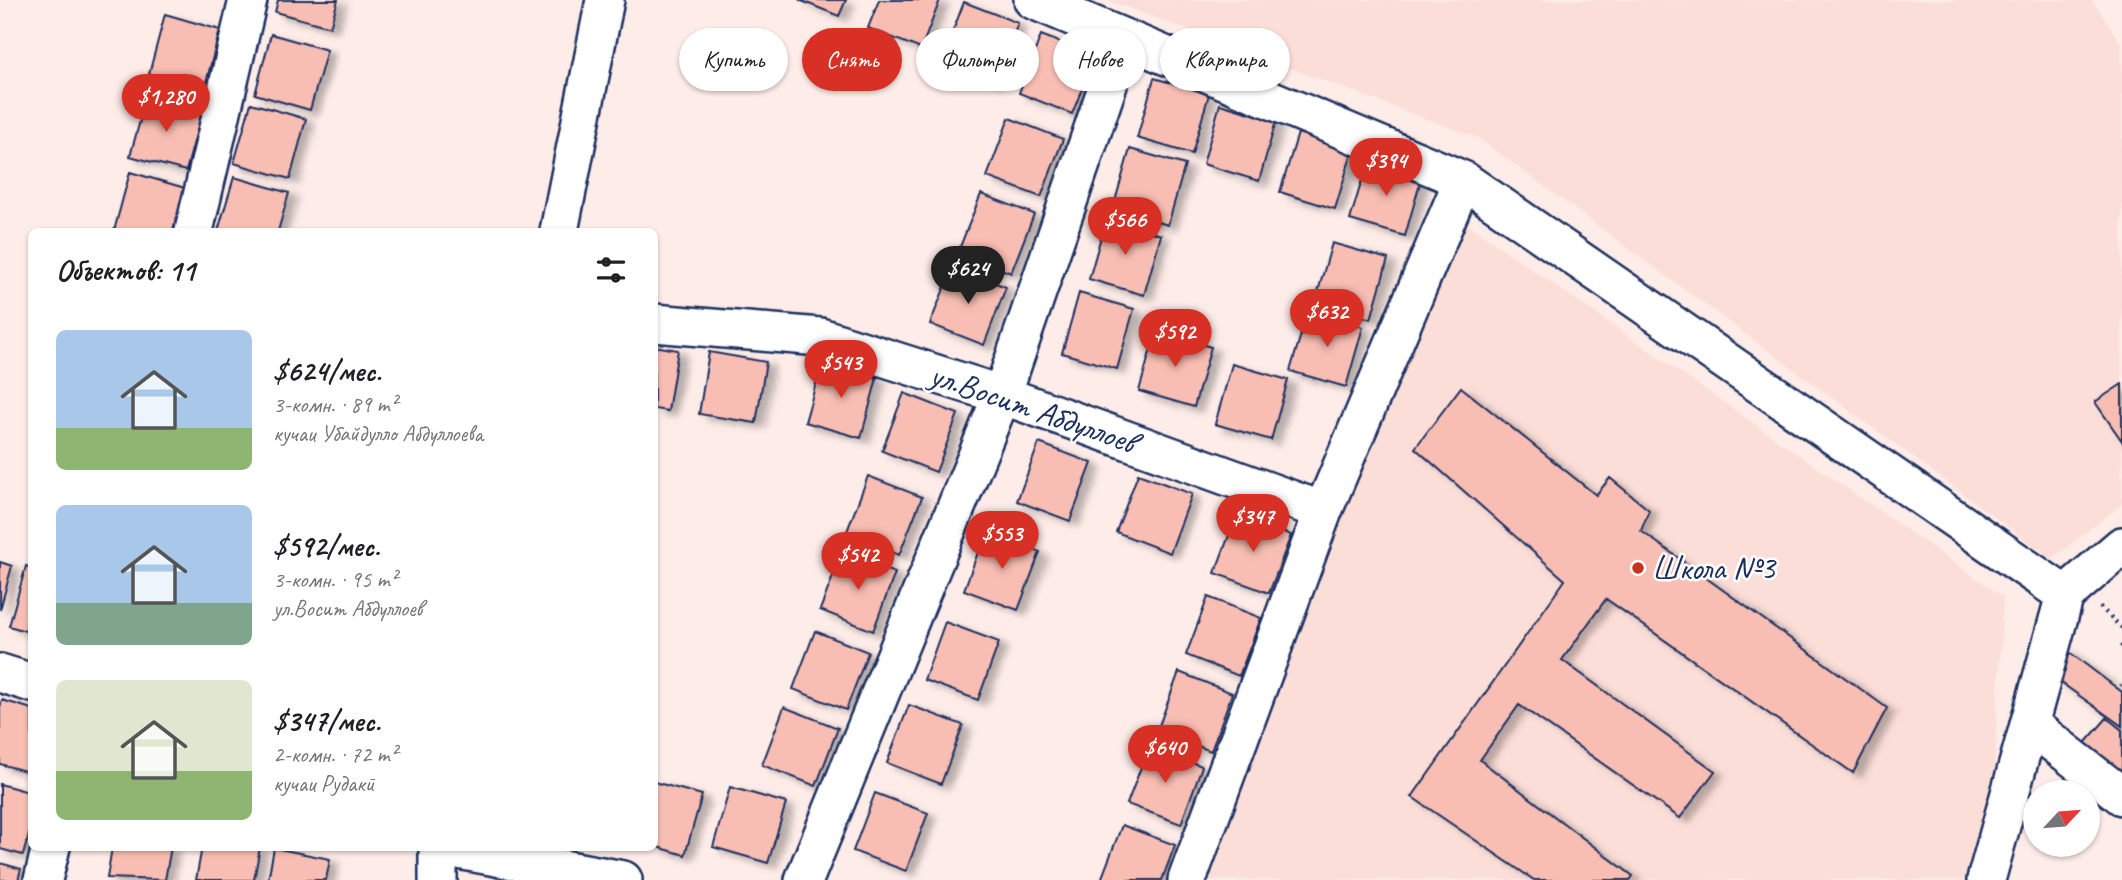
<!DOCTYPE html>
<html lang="ru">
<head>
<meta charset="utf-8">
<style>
  :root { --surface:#fff; --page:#f2f2f2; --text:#202124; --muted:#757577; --accent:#d93025 }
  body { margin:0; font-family:Caveat,sans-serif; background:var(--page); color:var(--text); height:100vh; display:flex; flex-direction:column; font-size:26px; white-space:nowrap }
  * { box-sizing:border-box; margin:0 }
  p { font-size:23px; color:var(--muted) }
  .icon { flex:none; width:38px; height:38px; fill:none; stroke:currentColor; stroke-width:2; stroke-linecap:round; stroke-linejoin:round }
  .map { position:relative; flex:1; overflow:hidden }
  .drawer { position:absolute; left:28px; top:228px; width:630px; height:623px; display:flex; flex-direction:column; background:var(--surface); border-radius:10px; box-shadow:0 2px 5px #0004 }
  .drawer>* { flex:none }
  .hud { position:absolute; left:679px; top:28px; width:665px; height:63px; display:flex; gap:14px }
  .needle { width:46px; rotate:64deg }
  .controls { position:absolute; left:2023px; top:780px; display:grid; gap:14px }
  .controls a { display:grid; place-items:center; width:77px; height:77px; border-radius:50%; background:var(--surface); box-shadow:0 2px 5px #0004; font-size:35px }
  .price { position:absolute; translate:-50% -60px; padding:0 16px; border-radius:24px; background:var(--accent); color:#fff; font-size:23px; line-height:46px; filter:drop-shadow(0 2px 4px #0008) }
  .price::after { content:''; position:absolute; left:50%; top:42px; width:21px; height:16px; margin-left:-10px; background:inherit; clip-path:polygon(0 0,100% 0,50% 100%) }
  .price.active { background:#222; color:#fff }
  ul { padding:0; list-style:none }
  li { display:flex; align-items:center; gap:21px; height:175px; padding:0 28px }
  li span { display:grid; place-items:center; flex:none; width:196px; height:140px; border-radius:10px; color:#555 }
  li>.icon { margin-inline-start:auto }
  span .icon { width:84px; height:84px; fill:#fffc; stroke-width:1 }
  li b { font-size:30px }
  h2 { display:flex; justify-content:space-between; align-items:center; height:84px; padding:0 28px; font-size:30px }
  .chip { padding:0 24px; border-radius:32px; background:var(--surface); box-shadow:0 2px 5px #0004; font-size:24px; line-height:63px }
  .chip.active { background:var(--accent); color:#fff }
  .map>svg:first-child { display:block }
  .built { fill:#fcded8 }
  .building { fill:#f9beb3; stroke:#1b2f5e; stroke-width:2; filter:url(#shadow) }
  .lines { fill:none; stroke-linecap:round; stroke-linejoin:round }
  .minor-casing { stroke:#1b2f5e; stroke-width:42 }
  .path { stroke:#1b2f5e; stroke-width:4.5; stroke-dasharray:2 5; stroke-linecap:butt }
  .minor { stroke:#fff; stroke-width:37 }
  .poi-dot { fill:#c8321e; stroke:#fff; stroke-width:2.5 }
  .labels { text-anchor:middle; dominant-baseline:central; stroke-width:5; stroke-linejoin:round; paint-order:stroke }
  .street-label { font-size:33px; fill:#1b2f5e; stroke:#fff }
  .poi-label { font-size:33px; fill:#1b2f5e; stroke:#fff; text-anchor:start }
</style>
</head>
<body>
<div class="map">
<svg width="2122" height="880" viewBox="0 0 2122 880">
  <defs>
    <filter id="shadow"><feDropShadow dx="8" dy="4.5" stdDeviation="3.5" flood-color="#0004"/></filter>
  </defs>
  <rect width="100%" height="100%" fill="#fdece8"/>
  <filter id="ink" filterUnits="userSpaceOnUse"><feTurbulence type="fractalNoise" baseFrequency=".0143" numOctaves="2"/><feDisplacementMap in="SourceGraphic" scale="14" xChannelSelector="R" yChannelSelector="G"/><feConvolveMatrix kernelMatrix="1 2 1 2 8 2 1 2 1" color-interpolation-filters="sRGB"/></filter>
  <g filter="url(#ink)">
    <path class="built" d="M 1107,0 L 2092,0 L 2122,44 L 2122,504 L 2052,559 L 1478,138 Z
      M 1460,219 L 2003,597 L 1992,813 L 1965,880 L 1202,880 L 1324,539 Z"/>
    <path class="building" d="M 278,0 L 338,0 L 330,27 L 275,12 Z
      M 799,0 L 846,0 L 839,16 Z
      M 879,0 L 940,0 L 921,49 L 868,28 Z
      M 964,2 L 1018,23 L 995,81 L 942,60 Z
      M 165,14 L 220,30 L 204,90 L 149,74 Z
      M 271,34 L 327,50 L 310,110 L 255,94 Z
      M 1041,35 L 1095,56 L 1072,114 L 1019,93 Z
      M 1154,78 L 1209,94 L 1192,154 L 1137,138 Z
      M 147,96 L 202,112 L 186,171 L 130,156 Z
      M 251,103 L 306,119 L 290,179 L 234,163 Z
      M 1220,104 L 1276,121 L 1259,181 L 1203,164 Z
      M 1009,118 L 1063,139 L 1041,197 L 987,177 Z
      M 1298,133 L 1353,149 L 1335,209 L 1280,192 Z
      M 1130,149 L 1185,165 L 1168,225 L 1113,208 Z
      M 1368,160 L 1422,176 L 1405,236 L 1350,220 Z
      M 130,172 L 185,188 L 173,231 L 114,231 Z
      M 234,177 L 289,193 L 278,231 L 218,231 Z
      M 981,194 L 1034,214 L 1011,273 L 958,252 Z
      M 1106,219 L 1161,235 L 1144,295 L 1089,279 Z
      M 1332,243 L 1388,259 L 1371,319 L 1315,302 Z
      M 953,266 L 1006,287 L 984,345 L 930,324 Z
      M 1079,293 L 1134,309 L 1117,369 L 1062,353 Z
      M 1308,311 L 1363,327 L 1346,387 L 1290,371 Z
      M 1156,331 L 1211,347 L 1194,407 L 1139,391 Z
      M 654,346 L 678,350 L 668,411 L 654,409 Z
      M 709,352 L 766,362 L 756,423 L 699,414 Z
      M 822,362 L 877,378 L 861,438 L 805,422 Z
      M 1232,364 L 1288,380 L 1271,440 L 1215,424 Z
      M 2122,384 L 2122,441 L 2095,402 Z
      M 1461,387 L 1596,495 L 1610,478 L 1649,510 L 1641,531 L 1887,708 L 1853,773 L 1606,599 L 1562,660 L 1715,771 L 1680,818 L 1519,705 L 1480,760 L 1633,876 L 1630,880 L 1534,880 L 1412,797 L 1565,580 L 1415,448 Z
      M 904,393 L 958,414 L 936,472 L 882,451 Z
      M 1039,443 L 1092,463 L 1070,521 L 1017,501 Z
      M 1138,474 L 1192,494 L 1170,553 L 1116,532 Z
      M 868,476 L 922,497 L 899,555 L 846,534 Z
      M 1237,514 L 1291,535 L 1269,593 L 1215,573 Z
      M 986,531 L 1040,552 L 1018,610 L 964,590 Z
      M 842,553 L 895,573 L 873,631 L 820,610 Z
      M 0,562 L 12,566 L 0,610 Z
      M 26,566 L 32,568 L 32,633 L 9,626 Z
      M 1208,597 L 1261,618 L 1239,676 L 1186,655 Z
      M 945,622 L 999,642 L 978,700 L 924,680 Z
      M 815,631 L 868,652 L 846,710 L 793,689 Z
      M 2064,648 L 2122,692 L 2122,726 L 2056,679 Z
      M 1179,672 L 1232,693 L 1211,751 L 1157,731 Z
      M 2,700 L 32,709 L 32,773 L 0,764 L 0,707 Z
      M 909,705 L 963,725 L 941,784 L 887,763 Z
      M 784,707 L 838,728 L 816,786 L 762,765 Z
      M 2107,718 L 2122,730 L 2122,788 L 2078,751 Z
      M 1149,746 L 1202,766 L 1181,824 L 1127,804 Z
      M 654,782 L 702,795 L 685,855 L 654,846 Z
      M 0,784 L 32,793 L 32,824 L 23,855 L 0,849 Z
      M 730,787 L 786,803 L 768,863 L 713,847 Z
      M 875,793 L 928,813 L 906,871 L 853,851 Z
      M 1122,825 L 1175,845 L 1162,880 L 1101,880 Z
      M 112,847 L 171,847 L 165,880 L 107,878 Z
      M 202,847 L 260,847 L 254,880 L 196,880 Z
      M 274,848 L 330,859 L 326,880 L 268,880 Z
      M 0,863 L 21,869 L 18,880 L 0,880 Z"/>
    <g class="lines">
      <defs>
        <path id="minor" d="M 1033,0 L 1463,180 L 2065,595
          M 194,231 L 248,0
          M 559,231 L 605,0
          M 654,323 L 820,337 L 1002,395 L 1323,511
          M 2065,595 L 2122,546
          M 0,673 L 32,683
          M 2029,724 L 2122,796
          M 438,847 L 438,880
          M 442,847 L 623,880
          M 43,880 L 51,847
          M 804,880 L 1002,395 L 1124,38
          M 1187,880 L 1323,511 L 1463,180
          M 1986,880 L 2065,595"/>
      </defs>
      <use href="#minor" class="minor-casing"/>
      <path class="path" d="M 2100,607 L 2122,628
        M 2122,646 L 2120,648 L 2122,649
        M 2121,686 L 2122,685"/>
      <use href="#minor" class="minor"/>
    </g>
  </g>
  <circle class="poi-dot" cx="1638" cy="568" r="7"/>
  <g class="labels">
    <g class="street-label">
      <text transform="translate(1033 408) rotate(19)">ул.Восит Абдуллоев</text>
    </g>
    <g class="poi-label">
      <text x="1652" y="568">Школа №3</text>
    </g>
  </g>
</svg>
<div class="controls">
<a><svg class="needle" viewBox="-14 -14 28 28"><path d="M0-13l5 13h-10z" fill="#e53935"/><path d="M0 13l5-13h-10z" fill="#757577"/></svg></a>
</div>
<b class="price" style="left:166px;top:134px">$1,280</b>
<b class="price" style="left:1386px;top:198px">$394</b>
<b class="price" style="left:1125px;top:257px">$566</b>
<b class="price active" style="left:968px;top:306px">$624</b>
<b class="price" style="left:1327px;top:349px">$632</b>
<b class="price" style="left:1175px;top:369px">$592</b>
<b class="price" style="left:841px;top:400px">$543</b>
<b class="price" style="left:1253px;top:554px">$347</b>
<b class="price" style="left:1002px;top:571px">$553</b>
<b class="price" style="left:858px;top:592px">$542</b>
<b class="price" style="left:1165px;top:785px">$640</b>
<div class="hud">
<a class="chip">Купить</a>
<a class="chip active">Снять</a>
<a class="chip">Фильтры</a>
<a class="chip">Новое</a>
<a class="chip">Квартира</a>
</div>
<section class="drawer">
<h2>Объектов: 11<svg class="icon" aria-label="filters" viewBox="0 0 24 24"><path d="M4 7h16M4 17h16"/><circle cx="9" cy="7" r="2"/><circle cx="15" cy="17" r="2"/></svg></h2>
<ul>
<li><span style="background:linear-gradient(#a9c7e8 70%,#8fb573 0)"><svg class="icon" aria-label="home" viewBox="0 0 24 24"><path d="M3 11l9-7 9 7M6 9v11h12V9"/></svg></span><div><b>$624/мес.</b><p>3-комн. · 89 m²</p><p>кучаи Убайдулло Абдуллоева</p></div></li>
<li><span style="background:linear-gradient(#a9c7e8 70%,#7fa58c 0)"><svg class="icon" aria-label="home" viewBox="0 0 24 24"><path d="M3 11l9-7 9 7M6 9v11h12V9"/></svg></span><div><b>$592/мес.</b><p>3-комн. · 95 m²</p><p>ул.Восит Абдуллоев</p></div></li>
<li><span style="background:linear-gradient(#dfe7d0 65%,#8fb573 0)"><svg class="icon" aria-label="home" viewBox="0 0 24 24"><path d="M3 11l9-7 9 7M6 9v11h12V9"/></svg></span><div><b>$347/мес.</b><p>2-комн. · 72 m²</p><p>кучаи Рудакӣ</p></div></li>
</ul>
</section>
</div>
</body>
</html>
